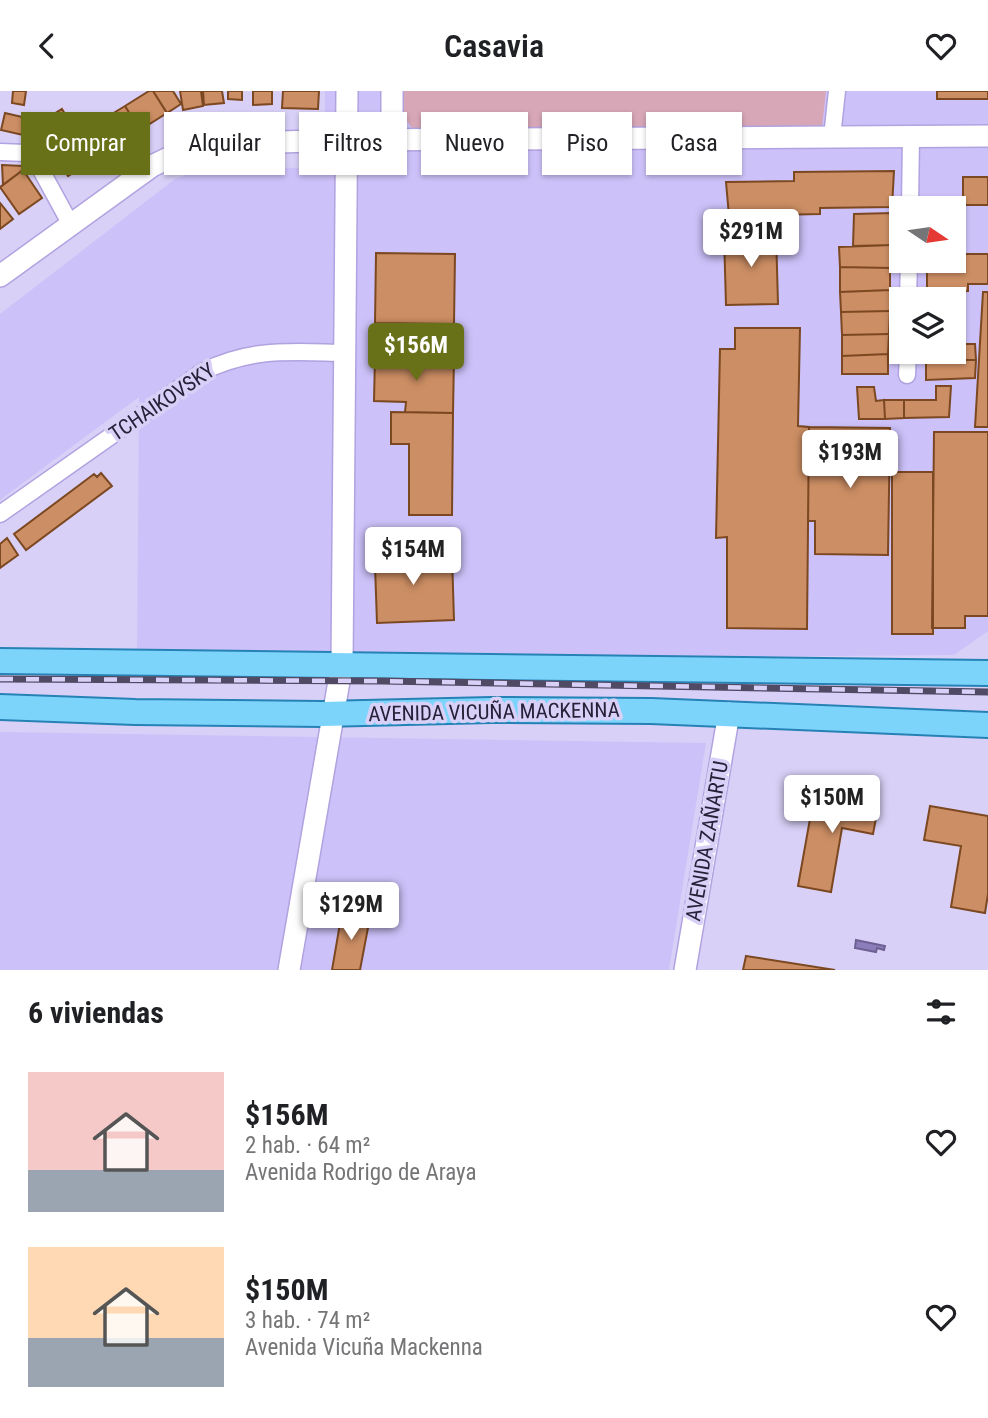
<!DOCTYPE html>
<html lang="es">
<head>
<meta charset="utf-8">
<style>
  :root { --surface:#fff; --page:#f6f6f6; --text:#202124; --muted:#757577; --accent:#687018 }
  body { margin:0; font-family:"Roboto Condensed",sans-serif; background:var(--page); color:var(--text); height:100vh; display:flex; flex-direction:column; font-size:26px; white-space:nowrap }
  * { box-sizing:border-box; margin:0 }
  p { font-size:23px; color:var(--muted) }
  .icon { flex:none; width:38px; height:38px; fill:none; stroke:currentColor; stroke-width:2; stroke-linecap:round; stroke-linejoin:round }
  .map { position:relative; height:879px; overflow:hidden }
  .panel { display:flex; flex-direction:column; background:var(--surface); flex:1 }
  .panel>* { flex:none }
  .hud { position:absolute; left:21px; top:21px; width:947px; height:63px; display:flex; gap:14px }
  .needle { width:46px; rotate:103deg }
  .buttons { position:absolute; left:889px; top:105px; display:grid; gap:14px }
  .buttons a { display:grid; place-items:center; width:77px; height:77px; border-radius:0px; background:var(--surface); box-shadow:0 2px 5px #0004; font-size:35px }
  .price { position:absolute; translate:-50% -60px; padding:0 16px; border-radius:7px; background:#fff; color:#222; font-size:23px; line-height:46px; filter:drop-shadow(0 2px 4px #0008) }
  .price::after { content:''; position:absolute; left:50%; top:42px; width:21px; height:16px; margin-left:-10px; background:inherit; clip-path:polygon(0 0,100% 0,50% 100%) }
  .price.current { background:var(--accent); color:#fff }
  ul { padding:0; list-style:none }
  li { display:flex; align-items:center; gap:21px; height:175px; padding:0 28px }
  li span { display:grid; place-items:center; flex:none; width:196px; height:140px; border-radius:0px; color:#555 }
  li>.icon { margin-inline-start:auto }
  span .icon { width:84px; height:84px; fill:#fffc; stroke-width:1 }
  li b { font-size:30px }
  h2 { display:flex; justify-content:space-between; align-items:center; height:84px; padding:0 28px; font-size:30px }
  .chip { padding:0 24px; border-radius:0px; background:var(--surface); box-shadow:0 2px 5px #0004; font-size:24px; line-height:63px }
  .chip.current { background:var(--accent); color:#fff }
  header { display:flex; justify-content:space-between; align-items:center; height:91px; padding:0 28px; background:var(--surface); font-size:32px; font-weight:600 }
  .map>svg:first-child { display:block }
  .built { fill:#cdc1f9; fill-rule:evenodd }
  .green { fill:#d7a6b7 }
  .water { fill:#8b7cba; stroke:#6d6093; stroke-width:2 }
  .building { fill:#cc8e64; stroke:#7c4821; stroke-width:2 }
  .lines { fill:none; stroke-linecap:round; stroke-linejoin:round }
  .street-casing { stroke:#b1a2e0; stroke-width:19 }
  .secondary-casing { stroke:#b1a2e0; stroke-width:24 }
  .primary-casing { stroke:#2682b5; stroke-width:28 }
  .street { stroke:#fff; stroke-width:16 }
  .secondary { stroke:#fff; stroke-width:21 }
  .primary { stroke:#7dd4fb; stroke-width:24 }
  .rail-casing { stroke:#514a65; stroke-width:7 }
  .rail { stroke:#d9d0f7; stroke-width:4.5; stroke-dasharray:13; stroke-linecap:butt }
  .labels { text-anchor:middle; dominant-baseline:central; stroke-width:7; stroke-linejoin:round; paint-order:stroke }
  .street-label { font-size:21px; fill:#262038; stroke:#d9d0f7 }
</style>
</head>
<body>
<header><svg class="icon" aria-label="back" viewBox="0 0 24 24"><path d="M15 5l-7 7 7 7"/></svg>Casavia<svg class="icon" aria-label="heart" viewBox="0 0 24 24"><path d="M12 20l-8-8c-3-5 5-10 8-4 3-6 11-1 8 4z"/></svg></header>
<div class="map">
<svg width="988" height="879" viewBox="0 0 988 879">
  <rect width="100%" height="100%" fill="#d9d0f7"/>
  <path class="built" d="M 325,0 L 988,0 L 988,540 L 954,564 L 337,569 L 137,565 L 139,306 L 0,409 L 0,223 L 175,88 L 215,74 L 325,78 ZM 901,117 L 954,117 L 954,170 L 901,170 ZM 901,208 L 954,208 L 954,261 L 901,261 Z
    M 0,641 L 706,652 L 669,879 L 0,879 Z"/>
  <path class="green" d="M 401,0 L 826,0 L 822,36 L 412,37 L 401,21 Z"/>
  <path class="water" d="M 856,849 L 885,855 L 884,859 L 877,857 L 876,861 L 855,857 Z"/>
  <path class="building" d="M 26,0 L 24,14 L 12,12 L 13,0 Z
    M 149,0 L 153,0 L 167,22 L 140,39 L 125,15 Z
    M 153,0 L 173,0 L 181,13 L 167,22 Z
    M 180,0 L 201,0 L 203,15 L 183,19 Z
    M 203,0 L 222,0 L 224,12 L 204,14 Z
    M 228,0 L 242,0 L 242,9 L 228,8 Z
    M 253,0 L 272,0 L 272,13 L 253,14 Z
    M 283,0 L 319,0 L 318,18 L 282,17 Z
    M 937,0 L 988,0 L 988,8 L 937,8 Z
    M 125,15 L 140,39 L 122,51 L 107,26 Z
    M 62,18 L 74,38 L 63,44 L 70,56 L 55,65 L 36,34 Z
    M 5,22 L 35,29 L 32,46 L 1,39 Z
    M 106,25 L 122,51 L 107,60 L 91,35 Z
    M 99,47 L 107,60 L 82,76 L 74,63 Z
    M 70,56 L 82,76 L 68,85 L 55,65 Z
    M 2,74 L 23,75 L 23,79 L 3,94 Z
    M 23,79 L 42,107 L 19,123 L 0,96 Z
    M 894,80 L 892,116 L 820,117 L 820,123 L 729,125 L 726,91 L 794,90 L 794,81 Z
    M 963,86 L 988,86 L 988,114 L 963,114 Z
    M 0,112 L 13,128 L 0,138 Z
    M 892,122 L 892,154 L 853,155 L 854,123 Z
    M 776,142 L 778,213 L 726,214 L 724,144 Z
    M 892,154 L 890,177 L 840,176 L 839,156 Z
    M 376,162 L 455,163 L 454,233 L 375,232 Z
    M 954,163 L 988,163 L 988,193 L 968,193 L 968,200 L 927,201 L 927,170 L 954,170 Z
    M 840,176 L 890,177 L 890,199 L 840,201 Z
    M 890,199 L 890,220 L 841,221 L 840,201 Z
    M 983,201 L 988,201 L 988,336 L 975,336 Z
    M 925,206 L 946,206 L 946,208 L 925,208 Z
    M 890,220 L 889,243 L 842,244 L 841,221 Z
    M 375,232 L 454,233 L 454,266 L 375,266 Z
    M 735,237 L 800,237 L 798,335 L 809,336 L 807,538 L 727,537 L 727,446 L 716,447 L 720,258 L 735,258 Z
    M 889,243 L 888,263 L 842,265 L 842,244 Z
    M 954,253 L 975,253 L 976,269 L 926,269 L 926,261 L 954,261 Z
    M 888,263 L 888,283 L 842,283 L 842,265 Z
    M 375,266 L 454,266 L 453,322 L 405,321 L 406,311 L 374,310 Z
    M 926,269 L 976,269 L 975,287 L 926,289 Z
    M 936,295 L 951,295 L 949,326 L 904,327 L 904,309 L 936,309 Z
    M 857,296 L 874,296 L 876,310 L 884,309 L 885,328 L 859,328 Z
    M 884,309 L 904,309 L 904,327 L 885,328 Z
    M 391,321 L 453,322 L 452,424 L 409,424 L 409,353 L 391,353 Z
    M 809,336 L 890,337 L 888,464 L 815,463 L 815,430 L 808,430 Z
    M 934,341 L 988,341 L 988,525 L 965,525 L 965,537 L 932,537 Z
    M 892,381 L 933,381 L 933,543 L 892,543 Z
    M 101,382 L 112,395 L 26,459 L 14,443 L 94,383 L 97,386 Z
    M 386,445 L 386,467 L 452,465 L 454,529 L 377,532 L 374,446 Z
    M 7,447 L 18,464 L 0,477 L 0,453 Z
    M 815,700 L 879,711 L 873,743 L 842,737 L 831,801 L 798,795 Z
    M 930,715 L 988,725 L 988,803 L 985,822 L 951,816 L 961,755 L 924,749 Z
    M 342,821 L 370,826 L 360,879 L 332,879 Z
    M 746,865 L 835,879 L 743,879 Z"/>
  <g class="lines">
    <defs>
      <path id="street" d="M 832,46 L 837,0
        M 0,61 L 26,62 L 35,68 L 71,134
        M 910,117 L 911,45
        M 908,208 L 909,170
        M 907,284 L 908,261
        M 0,423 L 202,281 C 252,256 291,261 345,262"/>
      <path id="secondary" d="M 392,0 L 392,49
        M 0,185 L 152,75 L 181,61 L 210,53 L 347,49 L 988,45
        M 289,879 L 342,573 L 347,0
        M 685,879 L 729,622"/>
      <path id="primary" d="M 0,570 L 988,582
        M 0,616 L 135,621 L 322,623 L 491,619 L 651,620 L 988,634"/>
    </defs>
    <use href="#street" class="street-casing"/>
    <use href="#secondary" class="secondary-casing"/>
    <use href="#primary" class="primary-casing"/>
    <use href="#street" class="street"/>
    <use href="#secondary" class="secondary"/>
    <use href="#primary" class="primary"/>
    <defs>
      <path id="rail" d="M 0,588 L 382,590 L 988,601"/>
    </defs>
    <use href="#rail" class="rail-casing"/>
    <use href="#rail" class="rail"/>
  </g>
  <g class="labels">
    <g class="street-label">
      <text transform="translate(162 311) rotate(-34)">TCHAIKOVSKY</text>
      <text transform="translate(494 621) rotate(-1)">AVENIDA VICUÑA MACKENNA</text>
      <text transform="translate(707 750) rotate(-80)">AVENIDA ZAÑARTU</text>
    </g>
  </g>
</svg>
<div class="buttons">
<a><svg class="needle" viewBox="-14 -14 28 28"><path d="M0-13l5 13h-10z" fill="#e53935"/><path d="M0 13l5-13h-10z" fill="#757577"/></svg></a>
<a><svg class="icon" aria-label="layers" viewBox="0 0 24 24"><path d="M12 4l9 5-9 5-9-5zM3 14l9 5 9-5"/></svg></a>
</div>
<b class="price" style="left:751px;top:178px">$291M</b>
<b class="price current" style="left:416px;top:292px">$156M</b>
<b class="price" style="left:850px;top:399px">$193M</b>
<b class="price" style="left:413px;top:496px">$154M</b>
<b class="price" style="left:832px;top:744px">$150M</b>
<b class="price" style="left:351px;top:851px">$129M</b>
<div class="hud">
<a class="chip current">Comprar</a>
<a class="chip">Alquilar</a>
<a class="chip">Filtros</a>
<a class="chip">Nuevo</a>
<a class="chip">Piso</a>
<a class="chip">Casa</a>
</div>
</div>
<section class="panel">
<h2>6 viviendas<svg class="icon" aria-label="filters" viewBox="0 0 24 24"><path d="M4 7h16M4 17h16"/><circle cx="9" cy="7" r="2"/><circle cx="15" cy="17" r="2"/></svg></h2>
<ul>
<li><span style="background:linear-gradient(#f6c9c9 70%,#9aa5b1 0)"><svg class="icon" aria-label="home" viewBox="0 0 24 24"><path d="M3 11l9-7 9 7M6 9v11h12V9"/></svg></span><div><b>$156M</b><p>2 hab. · 64 m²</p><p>Avenida Rodrigo de Araya</p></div><svg class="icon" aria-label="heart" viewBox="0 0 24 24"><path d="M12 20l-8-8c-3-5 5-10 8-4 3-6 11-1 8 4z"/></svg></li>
<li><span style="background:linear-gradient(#ffd9b3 65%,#9aa5b1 0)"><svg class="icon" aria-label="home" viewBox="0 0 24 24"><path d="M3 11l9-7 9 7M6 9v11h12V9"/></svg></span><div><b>$150M</b><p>3 hab. · 74 m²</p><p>Avenida Vicuña Mackenna</p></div><svg class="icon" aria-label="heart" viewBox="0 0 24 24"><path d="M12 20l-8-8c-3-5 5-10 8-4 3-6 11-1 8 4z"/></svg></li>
</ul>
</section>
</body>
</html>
